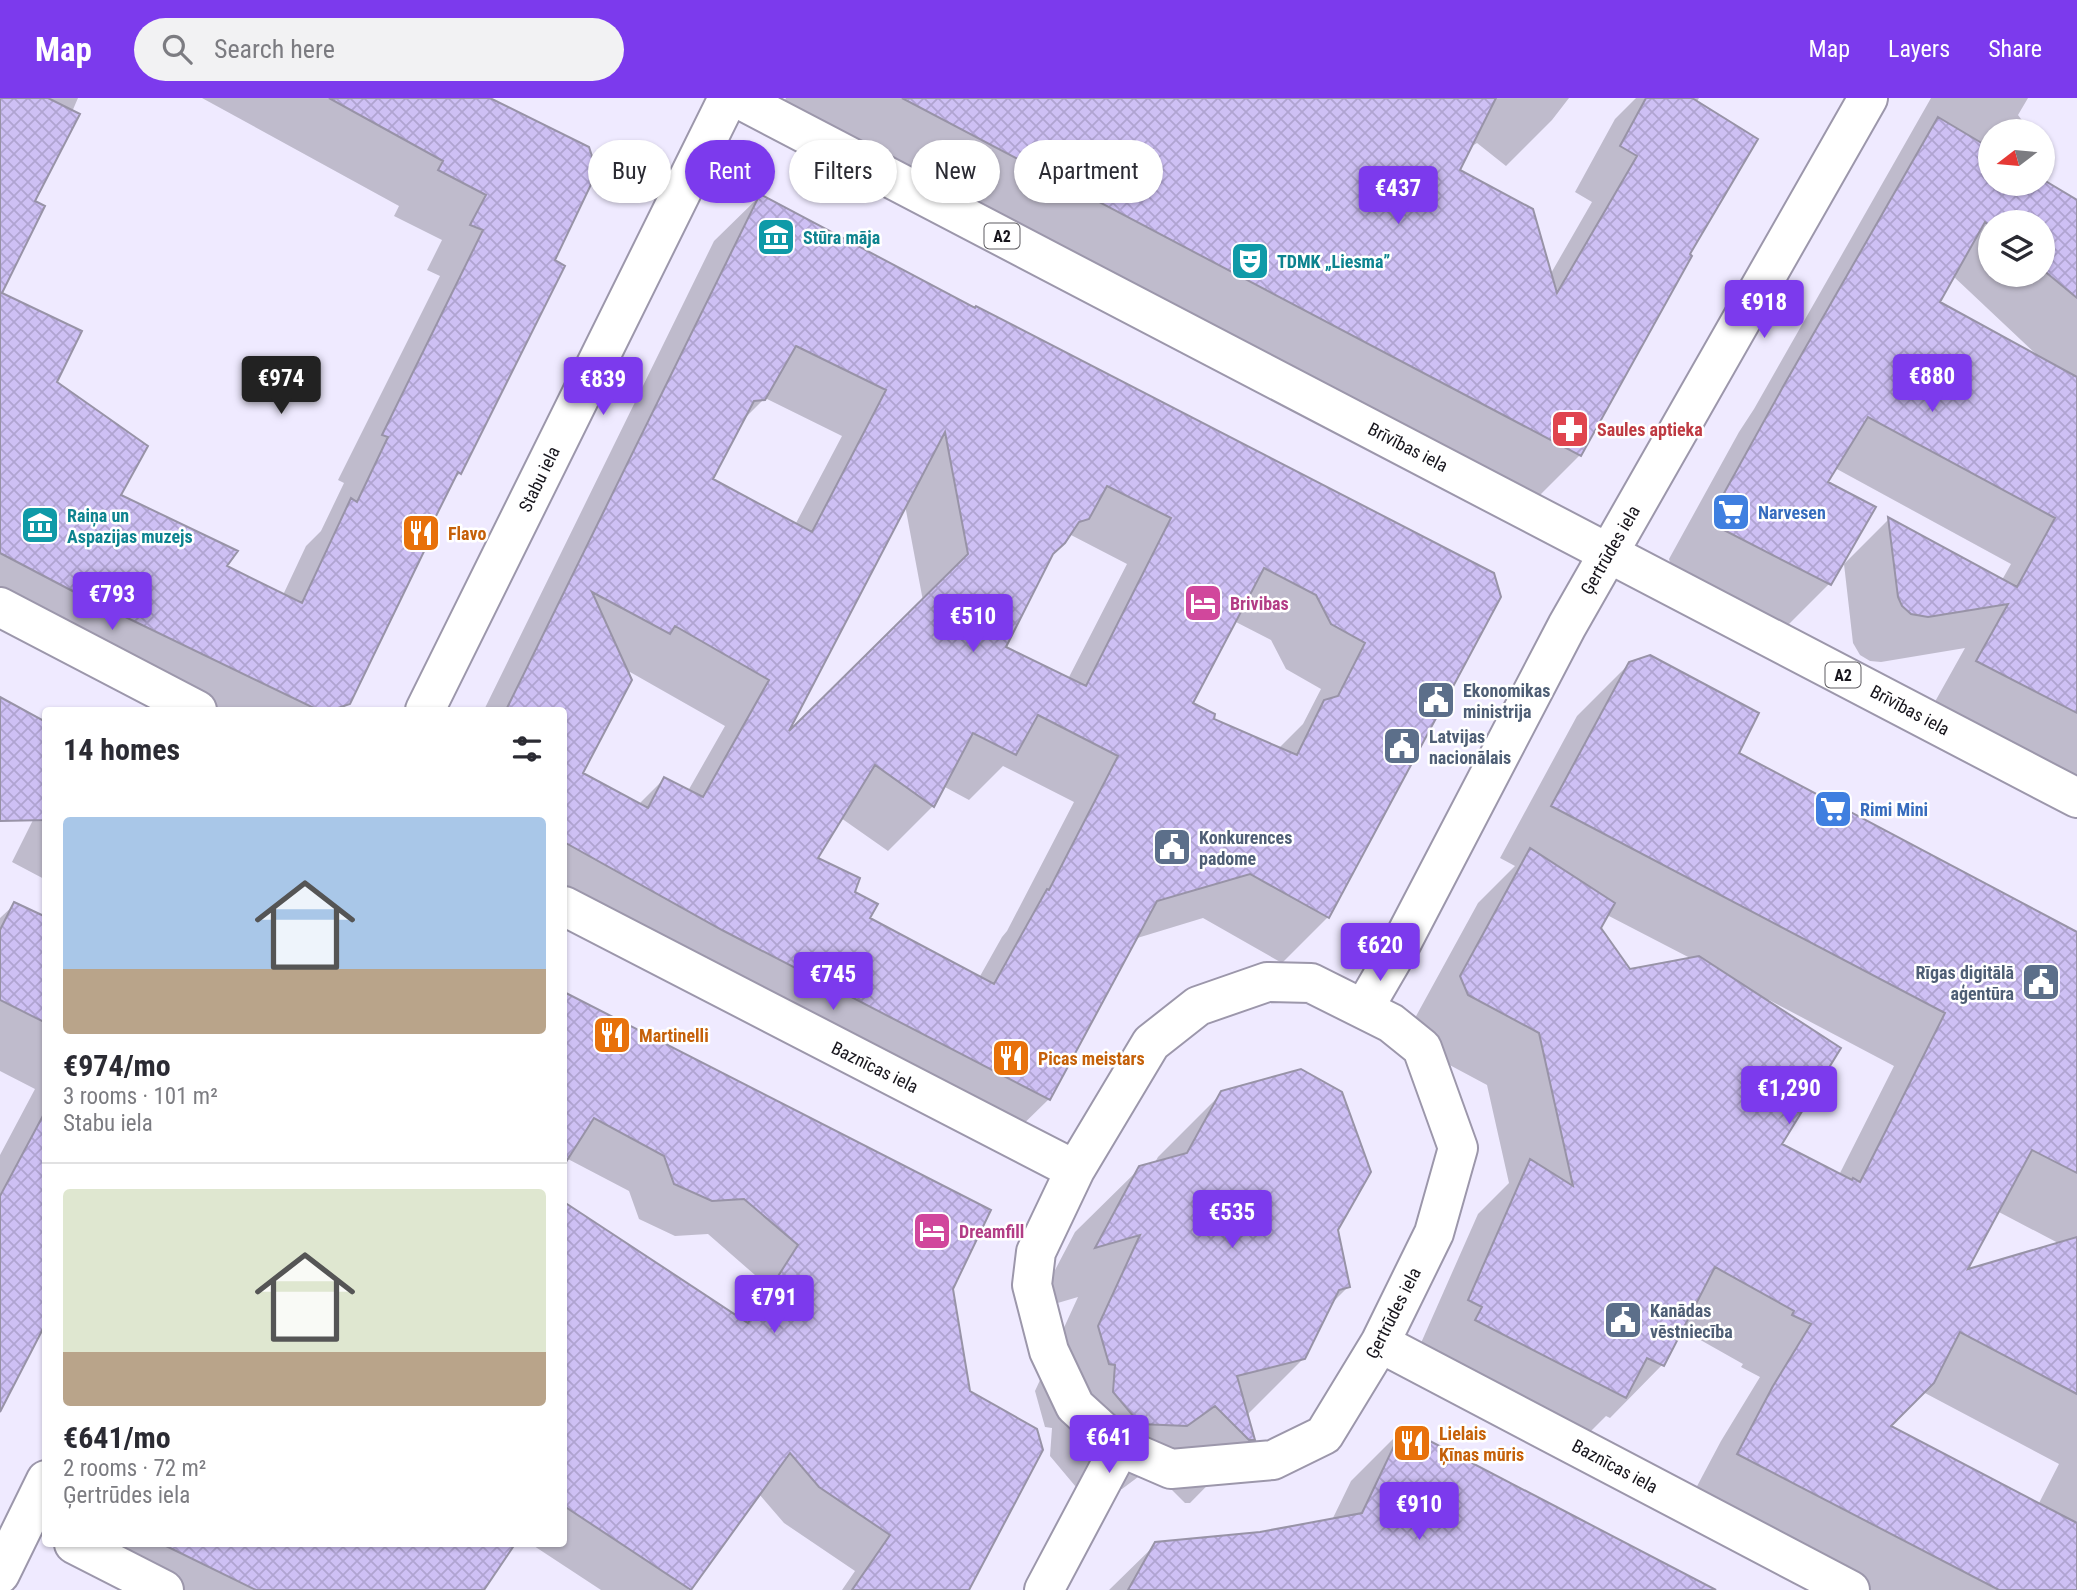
<!DOCTYPE html>
<html lang="en">
<head>
<meta charset="utf-8">
<style>
  :root { --surface:#fff; --page:#f2f2f3; --text:#2b2b33; --muted:#7c7c81; --line:#e1e1e2; --accent:#7c3aed }
  body { margin:0; font-family:"Roboto Condensed",sans-serif; background:var(--page); color:var(--text); height:100vh; display:flex; flex-direction:column; font-size:26px; white-space:nowrap }
  * { box-sizing:border-box; margin:0 }
  p { font-size:23px; color:var(--muted) }
  .icon { flex:none; width:38px; height:38px; fill:none; stroke:currentColor; stroke-width:2; stroke-linecap:round; stroke-linejoin:round }
  .map { position:relative; flex:1; overflow:hidden }
  .panel { position:absolute; left:42px; top:609px; width:525px; height:840px; display:flex; flex-direction:column; background:var(--surface); border-radius:7px; box-shadow:0 2px 5px #0004 }
  .panel>* { flex:none }
  .hud { position:absolute; left:588px; top:42px; width:665px; height:63px; display:flex; gap:14px }
  .needle { width:46px; rotate:254deg }
  .tools { position:absolute; left:1978px; top:21px; display:grid; gap:14px }
  .tools a { display:grid; place-items:center; width:77px; height:77px; border-radius:50%; background:var(--surface); box-shadow:0 2px 5px #0004; font-size:35px }
  .price { position:absolute; translate:-50% -60px; padding:0 16px; border-radius:7px; background:var(--accent); color:#fff; font-size:23px; line-height:46px; filter:drop-shadow(0 2px 4px #0008) }
  .price::after { content:''; position:absolute; left:50%; top:42px; width:21px; height:16px; margin-left:-10px; background:inherit; clip-path:polygon(0 0,100% 0,50% 100%) }
  .price.active { background:#222; color:#fff }
  ul { padding:0; list-style:none }
  li { display:grid; align-content:center; gap:14px; height:371px; padding:0 21px }
  li+li { border-top:2px solid var(--line) }
  li span { display:grid; place-items:center; height:217px; border-radius:7px; color:#555 }
  li>.icon { margin-inline-start:auto }
  span .icon { width:126px; height:126px; fill:#fffc; stroke-width:1 }
  li b { font-size:30px }
  h2 { display:flex; justify-content:space-between; align-items:center; height:84px; padding:0 21px; font-size:30px }
  .chip { padding:0 24px; border-radius:32px; background:var(--surface); box-shadow:0 2px 5px #0004; font-size:24px; line-height:63px }
  .chip.active { background:var(--accent); color:#fff }
  header { display:flex; align-items:center; gap:42px; box-sizing:border-box; height:98px; padding:0 35px; background:var(--accent); color:#fff }
  header strong { font-size:33px }
  nav { display:flex; gap:38px; margin-inline-start:auto; font-size:24px }
  .search { width:490px; height:63px; background:var(--page); display:flex; align-items:center; gap:18px; box-sizing:border-box; padding:0 24px; border-radius:38px; color:var(--muted); font-size:26px }
  .map>svg:first-child { display:block }
  .shadow { fill:#0003; fill-rule:evenodd }
  .building { fill:url(#building-cross-hatch); stroke:#9893a7; stroke-width:2; fill-rule:evenodd }
  .lines { fill:none; stroke-linecap:round; stroke-linejoin:round }
  .street-casing { stroke:#9c97ab; stroke-width:42 }
  .highway-casing { stroke:#9c97ab; stroke-width:42 }
  .street { stroke:#fff; stroke-width:38 }
  .highway { stroke:#fff; stroke-width:38 }
  .labels { text-anchor:middle; dominant-baseline:central; stroke-width:5; stroke-linejoin:round; paint-order:stroke }
  .shield { fill:#fff; stroke:#5d5b60; stroke-width:2 }
  .shield-label { font-size:16px; font-weight:bold; fill:#17151c }
  .culture-label { font-size:18px; font-weight:bold; fill:#0d838f; stroke:#fff; text-anchor:start }
  .health-label { font-size:18px; font-weight:bold; fill:#be3a42; stroke:#fff; text-anchor:start }
  .street-label { font-size:18px; fill:#17151c; stroke:#fff }
  .shop-label { font-size:18px; font-weight:bold; fill:#366cbe; stroke:#fff; text-anchor:start }
  .food-label { font-size:18px; font-weight:bold; fill:#c56008; stroke:#fff; text-anchor:start }
  .hotel-label { font-size:18px; font-weight:bold; fill:#b23c85; stroke:#fff; text-anchor:start }
  .service-label { font-size:18px; font-weight:bold; fill:#4e5e75; stroke:#fff; text-anchor:start }
</style>
</head>
<body>
<header>
<strong>Map</strong>
<div class="search"><svg class="icon" aria-label="search" viewBox="0 0 24 24"><circle cx="10" cy="10" r="6"/><path d="M15 15l6 6"/></svg>Search here</div>
<nav><a>Map</a><a>Layers</a><a>Share</a></nav>
</header>
<div class="map">
<svg width="2077" height="1492" viewBox="0 0 2077 1492">
  <defs>
    <pattern id="building-cross-hatch" width="8" height="8" patternUnits="userSpaceOnUse" patternTransform="scale(1.75)"><rect width="8" height="8" fill="#cec0f4"/><path d="M0 0l8 8M0 8l8-8" fill="none" stroke="#b0a4d1"/></pattern>
  </defs>
  <rect width="100%" height="100%" fill="#efeaff"/>
  <path class="shadow" d="M 0,0 L 78,0 L 33,104 L 0,194 Z
    M 202,0 L 489,0 L 553,163 L 563,168 L 460,375 L 451,384 L 349,605 L 341,612 L 181,612 L 0,523 L 0,196 L 55,284 L 119,398 L 225,469 L 283,497 L 306,448 L 321,433 L 344,385 L 338,382 L 440,178 L 427,172 L 442,142 L 394,118 L 399,108 Z
    M 786,0 L 1569,0 L 1552,22 L 1506,68 L 1477,45 L 1469,50 L 1457,73 L 1550,177 L 1592,104 L 1575,94 L 1615,21 L 1636,0 L 1699,0 L 1696,5 L 1688,157 L 1580,357 L 1534,403 L 782,8 Z
    M 1931,0 L 2028,0 L 2018,17 L 2030,33 L 1990,33 L 1990,86 L 2042,86 L 2075,103 L 2077,101 L 2077,685 L 1932,609 L 1965,550 L 1881,564 L 1870,563 L 1860,557 L 1853,545 L 1844,466 L 1889,421 L 2002,482 L 2011,466 L 1835,370 L 1826,384 L 1829,486 L 1784,531 L 1673,475 L 1669,461 L 1739,334 L 1754,311 ZM 1990,124 L 2042,124 L 2042,177 L 1990,177 ZM 1952,177 L 2038,258 L 1937,205 Z
    M 760,98 L 975,212 L 1492,476 L 1328,819 L 1282,865 L 1203,820 L 1134,841 L 1049,1001 L 1003,1046 L 564,815 L 564,612 L 484,612 L 714,143 ZM 765,300 L 842,338 L 795,427 L 711,382 L 743,322 ZM 905,407 L 923,503 L 784,639 ZM 1071,437 L 1127,466 L 1068,581 L 1004,550 L 1049,459 ZM 1234,523 L 1271,542 L 1286,571 L 1321,591 L 1303,626 L 1279,650 L 1213,622 L 1191,606 ZM 630,574 L 725,628 L 688,693 L 664,681 L 638,707 L 580,675 ZM 1003,668 L 1074,704 L 1007,833 L 1002,839 L 979,880 L 868,821 L 853,795 L 815,761 L 841,720 L 888,753 L 933,708 L 943,688 L 969,702 Z
    M 1630,565 L 1737,656 L 2077,836 L 2077,1492 L 1845,1492 L 1686,1409 L 1721,1343 L 1760,1279 L 1741,1269 L 1743,1266 L 1681,1231 L 1662,1267 L 1610,1320 L 1606,1318 L 1572,1352 L 1417,1254 L 1478,1116 L 1509,1085 L 1487,987 L 1416,949 L 1409,931 L 1478,805 L 1515,768 L 1500,760 L 1577,618 ZM 1607,817 L 1692,861 L 1620,875 L 1599,830 ZM 1769,902 L 1894,968 L 1839,1077 L 1780,1046 ZM 1997,1113 L 2060,1146 L 1964,1174 ZM 1923,1294 L 2059,1366 L 2038,1407 L 1888,1328 Z
    M 46,696 L 46,782 L 12,764 Z
    M 15,806 L 46,821 L 46,1223 L 0,1314 L 0,1057 L 35,991 L 0,973 L 0,820 Z
    M 564,896 L 646,939 L 951,1190 L 965,1492 L 842,1492 L 855,1473 L 784,1425 L 759,1396 L 688,1492 L 601,1492 L 531,1446 L 564,1446 L 564,1106 L 739,1221 L 763,1184 L 708,1136 L 675,1138 L 639,1121 L 629,1093 L 566,1060 L 564,1064 Z
    M 1222,995 L 1336,1132 L 1348,1189 L 1330,1207 L 1304,1260 L 1247,1317 L 1253,1341 L 1190,1405 L 1185,1405 L 1150,1370 L 1122,1391 L 1076,1389 L 1050,1358 L 1052,1330 L 1045,1329 L 1035,1293 L 1078,1199 L 1034,1212 L 1075,1134 L 1140,1070 L 1154,1066 L 1158,1059 Z
    M 1403,1331 L 1713,1492 L 1109,1492 L 1156,1446 L 1260,1435 L 1332,1422 L 1351,1383 Z
    M 77,1446 L 500,1446 L 508,1453 L 481,1492 L 148,1492 Z"/>
  <path class="building" d="M 0,0 L 48,0 L 80,16 L 35,103 L 45,108 L 2,195 L 82,233 L 57,284 L 148,348 L 121,397 L 238,453 L 227,468 L 302,505 L 351,400 L 357,404 L 388,339 L 382,337 L 483,132 L 470,127 L 486,97 L 438,72 L 443,63 L 329,0 L 490,0 L 589,49 L 597,74 L 555,162 L 565,168 L 461,376 L 458,374 L 427,436 L 431,439 L 350,606 L 332,612 L 318,612 L 82,498 L 0,455 Z
    M 902,0 L 1496,0 L 1460,72 L 1533,111 L 1557,195 L 1637,58 L 1620,48 L 1646,0 L 1692,0 L 1758,41 L 1690,156 L 1692,158 L 1581,358 Z
    M 1938,19 L 1990,50 L 1990,86 L 2042,86 L 2042,81 L 2077,102 L 2077,200 L 2042,171 L 2042,124 L 1990,124 L 1990,128 L 1985,124 L 1940,204 L 2077,279 L 2077,615 L 1976,563 L 2008,506 L 1928,519 L 1911,516 L 1902,508 L 1898,499 L 1888,419 L 2017,489 L 2055,420 L 1868,319 L 1828,384 L 1876,409 L 1831,487 L 1718,429 L 1713,415 L 1784,287 Z
    M 760,96 L 975,210 L 976,208 L 1494,475 L 1501,499 L 1329,820 L 1250,776 L 1157,803 L 1050,1002 L 722,832 L 564,744 L 564,612 L 506,612 ZM 796,248 L 886,292 L 812,434 L 713,381 L 754,303 L 765,302 ZM 945,334 L 968,456 L 789,633 ZM 1107,388 L 1171,420 L 1086,588 L 1006,549 L 1053,456 L 1065,445 L 1079,424 L 1089,421 ZM 1264,470 L 1316,497 L 1331,526 L 1365,545 L 1338,598 L 1324,602 L 1297,657 L 1214,621 L 1215,616 L 1193,605 ZM 592,494 L 670,536 L 675,528 L 769,582 L 703,699 L 664,679 L 648,710 L 583,675 L 632,582 ZM 1038,617 L 1118,658 L 1049,792 L 1047,791 L 994,886 L 870,820 L 878,806 L 855,794 L 860,780 L 818,760 L 875,667 L 934,709 L 973,635 L 1016,657 Z
    M 1650,557 L 1759,615 L 1739,655 L 2077,834 L 2077,1075 L 2032,1052 L 1968,1171 L 2077,1139 L 2077,1296 L 1960,1234 L 1934,1285 L 1891,1328 L 2077,1425 L 2077,1492 L 1999,1492 L 1737,1356 L 1773,1288 L 1811,1226 L 1792,1217 L 1794,1213 L 1715,1169 L 1664,1268 L 1647,1260 L 1626,1300 L 1475,1222 L 1482,1209 L 1468,1202 L 1530,1061 L 1573,1088 L 1539,935 L 1468,897 L 1460,878 L 1530,750 L 1615,805 L 1601,830 L 1630,871 L 1699,858 L 1841,950 L 1782,1046 L 1852,1082 L 1853,1080 L 1860,1084 L 1945,915 L 1551,708 L 1629,564 Z
    M 0,599 L 46,624 L 46,722 L 0,723 Z
    M 14,804 L 46,819 L 46,925 L 0,902 L 0,832 Z
    M 564,894 L 991,1112 L 953,1191 L 970,1293 L 1037,1331 L 1043,1352 L 969,1492 L 852,1492 L 890,1437 L 819,1389 L 790,1355 L 691,1492 L 564,1408 L 564,1104 L 748,1225 L 798,1147 L 744,1101 L 712,1103 L 674,1086 L 664,1058 L 594,1020 L 564,1067 Z
    M 1301,971 L 1342,994 L 1371,1074 L 1338,1132 L 1350,1189 L 1339,1192 L 1305,1261 L 1237,1278 L 1255,1342 L 1249,1342 L 1215,1308 L 1187,1328 L 1140,1326 L 1113,1294 L 1115,1267 L 1109,1266 L 1098,1228 L 1140,1137 L 1095,1150 L 1139,1068 L 1187,1055 L 1221,993 Z
    M 46,1012 L 46,1225 L 0,1314 L 0,1098 Z
    M 1403,1329 L 1574,1418 L 1716,1492 L 1128,1492 L 1155,1444 L 1260,1434 L 1362,1415 Z
    M 162,1446 L 515,1446 L 484,1492 L 256,1492 Z"/>
  <g class="lines">
    <defs>
      <path id="street" d="M 0,509 L 197,612
        M 425,612 L 728,0
        M 564,808 L 1075,1072
        M 1267,884 L 1311,885 L 1391,925 L 1422,950 L 1458,1050 L 1434,1135 L 1380,1245 L 1324,1337 L 1273,1362 L 1171,1371 L 1120,1349 L 1075,1308 L 1049,1253 L 1032,1187 L 1036,1154 L 1075,1072 L 1151,945 L 1198,908 Z
        M 1364,910 L 1399,850 L 1567,528 L 1868,0
        M 1380,1245 L 1850,1492
        M 74,1446 L 164,1492
        M 0,1476 L 46,1382
        M 1044,1492 L 1120,1349"/>
      <path id="highway" d="M 737,0 L 2077,700"/>
    </defs>
    <use href="#street" class="street-casing"/>
    <use href="#highway" class="highway-casing"/>
    <use href="#street" class="street"/>
    <use href="#highway" class="highway"/>
  </g>
  <defs>
    <symbol id="museum-square" viewBox="-11 -11 22 22"><rect x="-9" y="-9" width="18" height="18" rx="4" fill="#0f9aa8" stroke="#fff"/><path d="M0-6L6-3V-2H-6V-3ZM-5-1h2V3h-2ZM-1-1h2V3h-2ZM3-1h2V3H3ZM-6 4H6V6H-6Z" fill="#fff"/></symbol>
    <symbol id="theatre-square" viewBox="-11 -11 22 22"><rect x="-9" y="-9" width="18" height="18" rx="4" fill="#0f9aa8" stroke="#fff"/><path d="M-5-5.5Q0-4 5-5.5V0Q5 5 0 6Q-5 5-5 0ZM-3.3-2.5H-1v1.5H-3.3ZM1-2.5H3.3v1.5H1ZM-2.8 1Q0 5.5 2.8 1Z" fill="#fff"/></symbol>
    <symbol id="pharmacy-square" viewBox="-11 -11 22 22"><rect x="-9" y="-9" width="18" height="18" rx="4" fill="#e0444e" stroke="#fff"/><path d="M-2-6h4v4h4v4h-4v4h-4v-4h-4v-4h4Z" fill="#fff"/></symbol>
    <symbol id="supermarket-square" viewBox="-11 -11 22 22"><rect x="-9" y="-9" width="18" height="18" rx="4" fill="#3f7fe0" stroke="#fff"/><path d="M-6-5.5h2.5l.6 2H6L4.5 2H-2.5L-4.4-4H-6ZM-1.5 3.2a1.3 1.3 0 1 0 .1 0ZM3 3.2a1.3 1.3 0 1 0 .1 0Z" fill="#fff"/></symbol>
    <symbol id="restaurant-square" viewBox="-11 -11 22 22"><rect x="-9" y="-9" width="18" height="18" rx="4" fill="#e8710a" stroke="#fff"/><path d="M-5-6h1v4h1v-4h1v4h1v-4h1v5L-1.5 .5V6h-2V.5L-5-1ZM5-6V6H3V1.5H1.5Q1.5-4 5-6Z" fill="#fff"/></symbol>
    <symbol id="hotel-square" viewBox="-11 -11 22 22"><rect x="-9" y="-9" width="18" height="18" rx="4" fill="#d1479c" stroke="#fff"/><path d="M-6-4.5h1.5V1H6V5H4.5V3h-9V5H-6ZM-4 0a1.8 1.8 0 1 1 3.6 0ZM.5 0V-2.5h3Q6-2.5 6 0Z" fill="#fff"/></symbol>
    <symbol id="civic-square" viewBox="-11 -11 22 22"><rect x="-9" y="-9" width="18" height="18" rx="4" fill="#5c6f8a" stroke="#fff"/><path d="M-.6-6.5H3V-4.5H.6V-3L4-1V1h2V6H-6V1h2V-1L-.6-3ZM-1.2 2.5V6h2.4V2.5Z" fill="#fff"/></symbol>
  </defs>
  <g fill-rule="evenodd">
    <use href="#museum-square" x="754" y="117" width="44" height="44"/>
    <use href="#theatre-square" x="1228" y="141" width="44" height="44"/>
    <use href="#pharmacy-square" x="1548" y="309" width="44" height="44"/>
    <use href="#supermarket-square" x="1709" y="392" width="44" height="44"/>
    <use href="#museum-square" x="18" y="405" width="44" height="44"/>
    <use href="#restaurant-square" x="399" y="413" width="44" height="44"/>
    <use href="#hotel-square" x="1181" y="483" width="44" height="44"/>
    <use href="#civic-square" x="1414" y="580" width="44" height="44"/>
    <use href="#civic-square" x="1380" y="626" width="44" height="44"/>
    <use href="#supermarket-square" x="1811" y="689" width="44" height="44"/>
    <use href="#civic-square" x="1150" y="727" width="44" height="44"/>
    <use href="#civic-square" x="2019" y="862" width="44" height="44"/>
    <use href="#restaurant-square" x="590" y="915" width="44" height="44"/>
    <use href="#restaurant-square" x="989" y="938" width="44" height="44"/>
    <use href="#hotel-square" x="910" y="1111" width="44" height="44"/>
    <use href="#civic-square" x="1601" y="1200" width="44" height="44"/>
    <use href="#restaurant-square" x="1390" y="1323" width="44" height="44"/>
  </g>
  <g class="labels">
    <g class="shield">
      <rect x="984.5" y="125.5" width="35" height="25" rx="5"/>
      <rect x="1825.5" y="564.5" width="35" height="25" rx="5"/>
    </g>
    <g class="shield-label">
      <text x="1002" y="138">A2</text>
      <text x="1843" y="577">A2</text>
    </g>
    <g class="culture-label">
      <text x="803" y="139">Stūra māja</text>
      <text x="1277" y="163">TDMK „Liesma”</text>
      <text x="67" y="417">Raiņa un<tspan x="67" dy="21">Aspazijas muzejs</tspan></text>
    </g>
    <g class="health-label">
      <text x="1597" y="331">Saules aptieka</text>
    </g>
    <g class="street-label">
      <text transform="translate(1408 349) rotate(27)">Brīvības iela</text>
      <text transform="translate(539 381) rotate(-64)">Stabu iela</text>
      <text transform="translate(1610 452) rotate(-60)">Ģertrūdes iela</text>
      <text transform="translate(1910 612) rotate(28)">Brīvības iela</text>
      <text transform="translate(875 969) rotate(26)">Baznīcas iela</text>
      <text transform="translate(1393 1215) rotate(-63)">Ģertrūdes iela</text>
      <text transform="translate(1615 1368) rotate(28)">Baznīcas iela</text>
    </g>
    <g class="shop-label">
      <text x="1758" y="414">Narvesen</text>
      <text x="1860" y="711">Rimi Mini</text>
    </g>
    <g class="food-label">
      <text x="448" y="435">Flavo</text>
      <text x="639" y="937">Martinelli</text>
      <text x="1038" y="960">Picas meistars</text>
      <text x="1439" y="1335">Lielais<tspan x="1439" dy="21">Ķīnas mūris</tspan></text>
    </g>
    <g class="hotel-label">
      <text x="1230" y="505">Brivibas</text>
      <text x="959" y="1133">Dreamfill</text>
    </g>
    <g class="service-label">
      <text x="1463" y="592">Ekonomikas<tspan x="1463" dy="21">ministrija</tspan></text>
      <text x="1429" y="638">Latvijas<tspan x="1429" dy="21">nacionālais</tspan></text>
      <text x="1199" y="739">Konkurences<tspan x="1199" dy="21">padome</tspan></text>
      <text x="2014" y="874" text-anchor="end">Rīgas digitālā<tspan x="2014" dy="21">aģentūra</tspan></text>
      <text x="1650" y="1212">Kanādas<tspan x="1650" dy="21">vēstniecība</tspan></text>
    </g>
  </g>
</svg>
<div class="tools">
<a><svg class="needle" viewBox="-14 -14 28 28"><path d="M0-13l5 13h-10z" fill="#e53935"/><path d="M0 13l5-13h-10z" fill="#7c7c81"/></svg></a>
<a><svg class="icon" aria-label="layers" viewBox="0 0 24 24"><path d="M12 4l9 5-9 5-9-5zM3 14l9 5 9-5"/></svg></a>
</div>
<b class="price" style="left:1398px;top:128px">€437</b>
<b class="price" style="left:1764px;top:242px">€918</b>
<b class="price" style="left:1932px;top:316px">€880</b>
<b class="price active" style="left:281px;top:318px">€974</b>
<b class="price" style="left:603px;top:319px">€839</b>
<b class="price" style="left:112px;top:534px">€793</b>
<b class="price" style="left:973px;top:556px">€510</b>
<b class="price" style="left:1380px;top:885px">€620</b>
<b class="price" style="left:833px;top:914px">€745</b>
<b class="price" style="left:1789px;top:1028px">€1,290</b>
<b class="price" style="left:1232px;top:1152px">€535</b>
<b class="price" style="left:774px;top:1237px">€791</b>
<b class="price" style="left:1109px;top:1377px">€641</b>
<b class="price" style="left:1419px;top:1444px">€910</b>
<div class="hud">
<a class="chip">Buy</a>
<a class="chip active">Rent</a>
<a class="chip">Filters</a>
<a class="chip">New</a>
<a class="chip">Apartment</a>
</div>
<section class="panel">
<h2>14 homes<svg class="icon" aria-label="filters" viewBox="0 0 24 24"><path d="M4 7h16M4 17h16"/><circle cx="9" cy="7" r="2"/><circle cx="15" cy="17" r="2"/></svg></h2>
<ul>
<li><span style="background:linear-gradient(#a9c7e8 70%,#b9a48a 0)"><svg class="icon" aria-label="home" viewBox="0 0 24 24"><path d="M3 11l9-7 9 7M6 9v11h12V9"/></svg></span><div><b>€974/mo</b><p>3 rooms · 101 m²</p><p>Stabu iela</p></div></li>
<li><span style="background:linear-gradient(#dfe7d0 75%,#b9a48a 0)"><svg class="icon" aria-label="home" viewBox="0 0 24 24"><path d="M3 11l9-7 9 7M6 9v11h12V9"/></svg></span><div><b>€641/mo</b><p>2 rooms · 72 m²</p><p>Ģertrūdes iela</p></div></li>
</ul>
</section>
</div>
</body>
</html>
